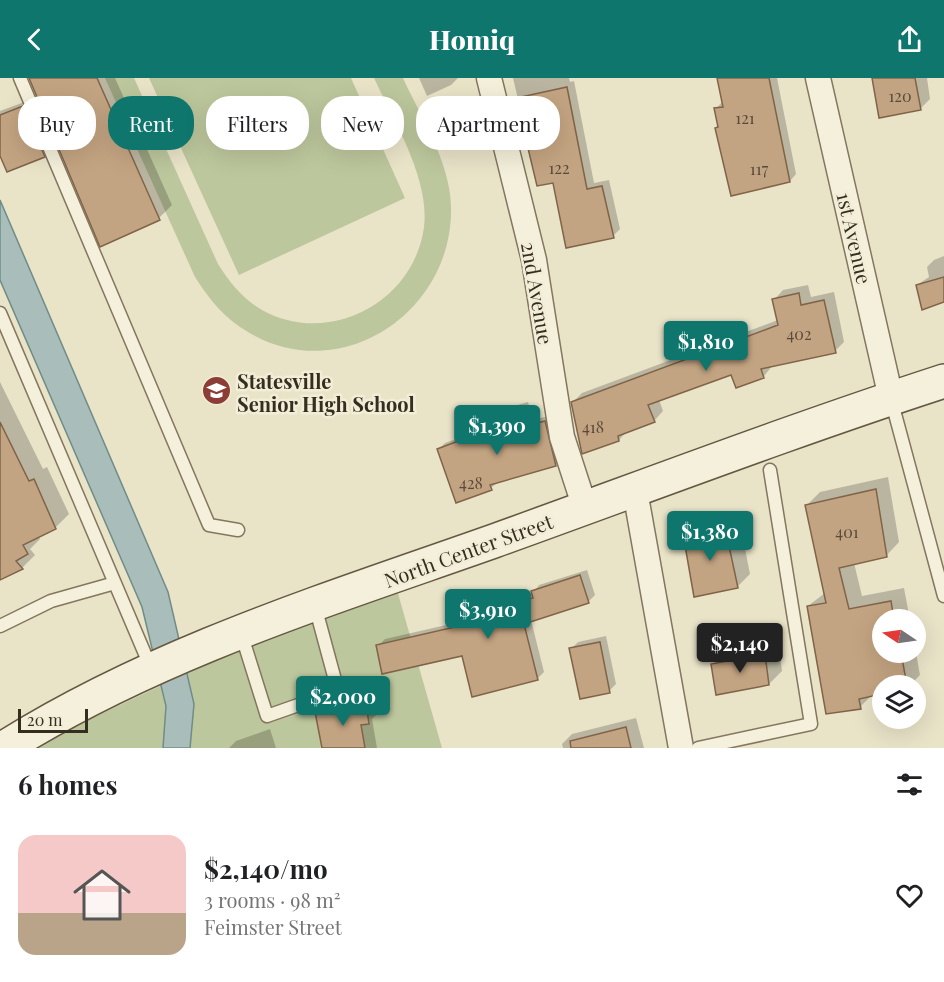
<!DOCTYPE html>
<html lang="en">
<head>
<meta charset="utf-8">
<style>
  :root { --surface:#fff; --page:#f2f2f2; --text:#202124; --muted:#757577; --line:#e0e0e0; --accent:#0f766e }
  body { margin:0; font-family:"Playfair Display",serif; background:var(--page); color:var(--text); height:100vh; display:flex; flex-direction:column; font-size:22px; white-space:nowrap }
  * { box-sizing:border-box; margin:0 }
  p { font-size:20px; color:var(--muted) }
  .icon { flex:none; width:33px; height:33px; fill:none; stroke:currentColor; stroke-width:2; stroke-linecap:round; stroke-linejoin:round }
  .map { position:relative; height:670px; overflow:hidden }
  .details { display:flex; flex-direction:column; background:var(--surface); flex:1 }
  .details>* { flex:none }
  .banner { position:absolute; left:18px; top:18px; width:600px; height:54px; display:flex; gap:12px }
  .needle { width:39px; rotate:283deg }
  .buttons { position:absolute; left:872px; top:531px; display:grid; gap:12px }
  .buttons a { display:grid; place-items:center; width:54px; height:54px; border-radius:50%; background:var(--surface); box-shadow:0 6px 24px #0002; font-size:30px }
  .scale { position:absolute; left:18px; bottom:15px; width:70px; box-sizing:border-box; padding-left:6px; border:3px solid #362d21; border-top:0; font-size:16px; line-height:21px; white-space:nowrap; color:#362d21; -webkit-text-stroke:4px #f2edd7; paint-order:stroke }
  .price { position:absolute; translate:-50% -51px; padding:0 14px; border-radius:6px; background:var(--accent); color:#fff; font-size:20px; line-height:39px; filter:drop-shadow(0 2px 3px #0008) }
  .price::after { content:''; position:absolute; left:50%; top:36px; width:18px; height:14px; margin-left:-9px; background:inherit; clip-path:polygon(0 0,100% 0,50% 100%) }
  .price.on { background:#222; color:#fff }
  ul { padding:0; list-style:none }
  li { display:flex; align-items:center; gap:18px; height:150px; padding:0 18px }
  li+li { border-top:2px solid var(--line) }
  li span { display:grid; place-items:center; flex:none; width:168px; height:120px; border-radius:18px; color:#555 }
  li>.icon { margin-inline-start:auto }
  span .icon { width:72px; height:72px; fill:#fffc; stroke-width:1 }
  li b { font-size:26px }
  h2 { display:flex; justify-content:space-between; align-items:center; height:72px; padding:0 18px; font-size:26px }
  .pill { padding:0 21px; border-radius:24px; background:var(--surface); box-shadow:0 6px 24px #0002; font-size:21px; line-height:54px }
  .pill.on { background:var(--accent); color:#fff }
  header { display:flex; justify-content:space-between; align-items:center; height:78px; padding:0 18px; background:var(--accent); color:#fff; font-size:27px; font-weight:800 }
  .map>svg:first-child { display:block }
  .green { fill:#bdc79d }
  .water { fill:#a9beba; stroke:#708c88; stroke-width:1.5 }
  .shadow { fill:#0003 }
  .building { fill:#c3a482; stroke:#806448; stroke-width:1.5 }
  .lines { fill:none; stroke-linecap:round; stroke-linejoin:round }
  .lane-casing { stroke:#84765f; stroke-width:15 }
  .street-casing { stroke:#84765f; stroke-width:27 }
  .secondary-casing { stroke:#655842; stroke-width:36 }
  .lane { stroke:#f5f0db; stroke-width:12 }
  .street { stroke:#f5f0db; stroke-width:24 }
  .secondary { stroke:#f5f0db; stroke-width:33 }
  .labels { text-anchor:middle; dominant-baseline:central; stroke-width:5; stroke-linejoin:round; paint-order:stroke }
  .number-label { font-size:16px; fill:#594b39 }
  .street-label { font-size:20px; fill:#362d21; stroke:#f2edd7 }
  .poi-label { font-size:20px; font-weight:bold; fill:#362d21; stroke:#f2edd7; text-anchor:start }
</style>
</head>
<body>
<header><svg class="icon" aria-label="back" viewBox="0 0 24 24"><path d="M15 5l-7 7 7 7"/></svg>Homiq<svg class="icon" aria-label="share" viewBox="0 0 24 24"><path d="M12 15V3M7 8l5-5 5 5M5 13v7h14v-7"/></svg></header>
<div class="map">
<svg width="944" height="670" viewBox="0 0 944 670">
  <rect width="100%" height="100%" fill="#e9e3c8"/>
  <path class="green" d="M 105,0 L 134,0 L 218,186 C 230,205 243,221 262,232 C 328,269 414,225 424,149 C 430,101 394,43 374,0 L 403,0 C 421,39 450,84 451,128 C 454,233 342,310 248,254 C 225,241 209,221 195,199 Z
    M 149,0 L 351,0 L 405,120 L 239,197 Z
    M 393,498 L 442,670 L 29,670 Z"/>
  <path class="water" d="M 0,122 L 168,514 L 194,626 L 190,670 L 163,670 L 166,628 L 142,529 L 0,202 Z"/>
  <path class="shadow" d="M 31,0 L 115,0 L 172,127 L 159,140 Z
    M 419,0 L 458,0 L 451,7 L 427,18 Z
    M 513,0 L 569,0 L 570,4 L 574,3 L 594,105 L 609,102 L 620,151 L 613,158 L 554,103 L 538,106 Z
    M 719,0 L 777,0 L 796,96 L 790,103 L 719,48 L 716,31 L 722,24 Z
    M 874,0 L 927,0 L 930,21 L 920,31 Z
    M 30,22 L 51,71 L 44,78 L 0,75 L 0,33 Z
    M 944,178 L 944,222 L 917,207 L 929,199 L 927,189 L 934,182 Z
    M 808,207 L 811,219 L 834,214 L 844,264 L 835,273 L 773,287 L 764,298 L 736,308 L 732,295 L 659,322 L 663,333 L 654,343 L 627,353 L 619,362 L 573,324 L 582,315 L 778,242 L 774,222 L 783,212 Z
    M 0,304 L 43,391 L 47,389 L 69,436 L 56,449 L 38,458 L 40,461 L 30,471 L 35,477 L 22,490 L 0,500 Z
    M 528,324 L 533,342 L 552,337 L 563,380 L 556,387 L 499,403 L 491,410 L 438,372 L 445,365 L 502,344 L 500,337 L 507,330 Z
    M 888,399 L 899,464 L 886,478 L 854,485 L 862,518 L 904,510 L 910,542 L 882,542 L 882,574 L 915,574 L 915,569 L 920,597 L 909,608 L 882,608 L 882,614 L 873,616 L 860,629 L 808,528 L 825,515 L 807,427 L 820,414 Z
    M 738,436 L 750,496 L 737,509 L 685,457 L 698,444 Z
    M 587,492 L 595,517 L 588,524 L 531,542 L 544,594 L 537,601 L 463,576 L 378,568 L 385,561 L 455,545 L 454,540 L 461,533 L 533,515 L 539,507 Z
    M 606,558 L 616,606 L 609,613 L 571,571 L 578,564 Z
    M 778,564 L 782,593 L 769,606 L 713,586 L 726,573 Z
    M 376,616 L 379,634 L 372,641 L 377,670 L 323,670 L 317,635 L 327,624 Z
    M 636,640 L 644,670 L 563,670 L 562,666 L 572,656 Z
    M 270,651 L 276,670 L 229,670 L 236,663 Z"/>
  <path class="building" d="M 29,0 L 97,0 L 160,142 L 100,169 Z
    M 717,0 L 769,0 L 790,104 L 731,118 L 715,50 L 718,49 L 714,30 L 723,29 Z
    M 872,0 L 915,0 L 921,32 L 879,40 Z
    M 567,9 L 587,111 L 602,108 L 614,160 L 566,170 L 553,105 L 537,108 L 516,20 Z
    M 23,28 L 45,79 L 7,94 L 0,78 L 0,37 Z
    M 944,199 L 944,224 L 922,232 L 916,207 Z
    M 799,215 L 801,227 L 824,222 L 836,275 L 761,291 L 764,300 L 736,310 L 731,297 L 648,327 L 655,344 L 618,358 L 619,363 L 582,376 L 571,324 L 778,247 L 772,221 Z
    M 521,330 L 526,348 L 545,343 L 556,388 L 490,407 L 492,412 L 456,425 L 437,371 L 501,347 L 498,337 Z
    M 0,344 L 29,403 L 34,401 L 56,451 L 23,467 L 28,476 L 16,483 L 23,491 L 0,502 Z
    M 876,411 L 887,479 L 839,490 L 849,531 L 891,523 L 894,542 L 882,542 L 882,574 L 901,574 L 907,608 L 882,608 L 882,616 L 859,621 L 861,631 L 826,636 L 807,528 L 826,525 L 805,427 Z
    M 725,449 L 738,510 L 694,519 L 683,456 Z
    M 580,497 L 589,525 L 524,546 L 538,602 L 472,619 L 462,578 L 382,596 L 376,567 L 455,549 L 452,539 L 533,520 L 531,513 Z
    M 600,564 L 610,615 L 580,621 L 569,570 Z
    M 765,576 L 769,607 L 716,617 L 711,586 Z
    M 366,625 L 369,646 L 361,647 L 365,670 L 322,670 L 315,634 Z
    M 626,649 L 631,670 L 571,670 L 570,663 Z"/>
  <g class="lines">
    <defs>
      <path id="lane" d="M 20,0 L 209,447 L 238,452
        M 0,235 L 151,590
        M 891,321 L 944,518
        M 0,548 L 51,523 L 115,505
        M 241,555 L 267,638 L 338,613 L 315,528
        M 698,670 L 811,646 L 770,392"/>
      <path id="street" d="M 489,0 L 534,182 L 562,359 L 585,430
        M 818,0 L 891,320
        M 635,413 L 681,670"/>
      <path id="secondary" d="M 4,670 C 155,575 327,522 494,463 C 644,409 793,352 944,303"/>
    </defs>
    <use href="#lane" class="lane-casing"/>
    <use href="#street" class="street-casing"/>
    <use href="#secondary" class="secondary-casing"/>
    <use href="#lane" class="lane"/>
    <use href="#street" class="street"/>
    <use href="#secondary" class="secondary"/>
  </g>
  <defs>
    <symbol id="school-disc" viewBox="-11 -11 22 22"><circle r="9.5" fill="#8c3e36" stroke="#f2edd7"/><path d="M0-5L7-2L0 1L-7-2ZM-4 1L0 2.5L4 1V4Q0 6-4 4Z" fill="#fff"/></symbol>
  </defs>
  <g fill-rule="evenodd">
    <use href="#school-disc" x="200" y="296" width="33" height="33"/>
  </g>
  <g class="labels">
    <g class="number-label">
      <text x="900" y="17">120</text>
      <text x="745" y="39">121</text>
      <text x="559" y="89">122</text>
      <text x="759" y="90">117</text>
      <text x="799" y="255">402</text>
      <text x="593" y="348">418</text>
      <text x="471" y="404">428</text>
      <text x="847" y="453">401</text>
    </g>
    <g class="street-label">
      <text transform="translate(855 160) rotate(77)">1st Avenue</text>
      <text transform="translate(538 215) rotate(80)">2nd Avenue</text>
      <text transform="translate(468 472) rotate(-20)">North Center Street</text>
    </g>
    <g class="poi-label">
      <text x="237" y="302">Statesville<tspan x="237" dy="23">Senior High School</tspan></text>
    </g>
  </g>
</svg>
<div class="buttons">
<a><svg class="needle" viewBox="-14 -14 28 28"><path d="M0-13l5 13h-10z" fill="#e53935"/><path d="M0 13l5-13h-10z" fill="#757577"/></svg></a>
<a><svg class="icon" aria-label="layers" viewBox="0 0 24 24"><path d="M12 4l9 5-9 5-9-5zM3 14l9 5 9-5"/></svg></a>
</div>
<div class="scale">20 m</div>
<b class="price" style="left:706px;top:294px">$1,810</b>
<b class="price" style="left:497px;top:378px">$1,390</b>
<b class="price" style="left:710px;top:484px">$1,380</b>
<b class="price" style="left:488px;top:562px">$3,910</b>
<b class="price on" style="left:740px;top:596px">$2,140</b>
<b class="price" style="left:343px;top:649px">$2,000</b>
<div class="banner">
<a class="pill">Buy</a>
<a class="pill on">Rent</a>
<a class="pill">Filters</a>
<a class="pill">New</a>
<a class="pill">Apartment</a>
</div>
</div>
<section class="details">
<h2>6 homes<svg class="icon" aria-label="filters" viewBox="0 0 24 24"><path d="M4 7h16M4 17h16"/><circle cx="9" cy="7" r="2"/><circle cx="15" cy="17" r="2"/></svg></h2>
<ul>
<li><span style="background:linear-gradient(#f6c9c9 65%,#b9a48a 0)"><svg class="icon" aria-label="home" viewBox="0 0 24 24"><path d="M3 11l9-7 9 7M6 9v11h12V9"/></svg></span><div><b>$2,140/mo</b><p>3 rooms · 98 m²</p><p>Feimster Street</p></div><svg class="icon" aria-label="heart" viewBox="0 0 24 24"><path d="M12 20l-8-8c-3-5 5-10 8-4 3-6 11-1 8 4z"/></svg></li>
</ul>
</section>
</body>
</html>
